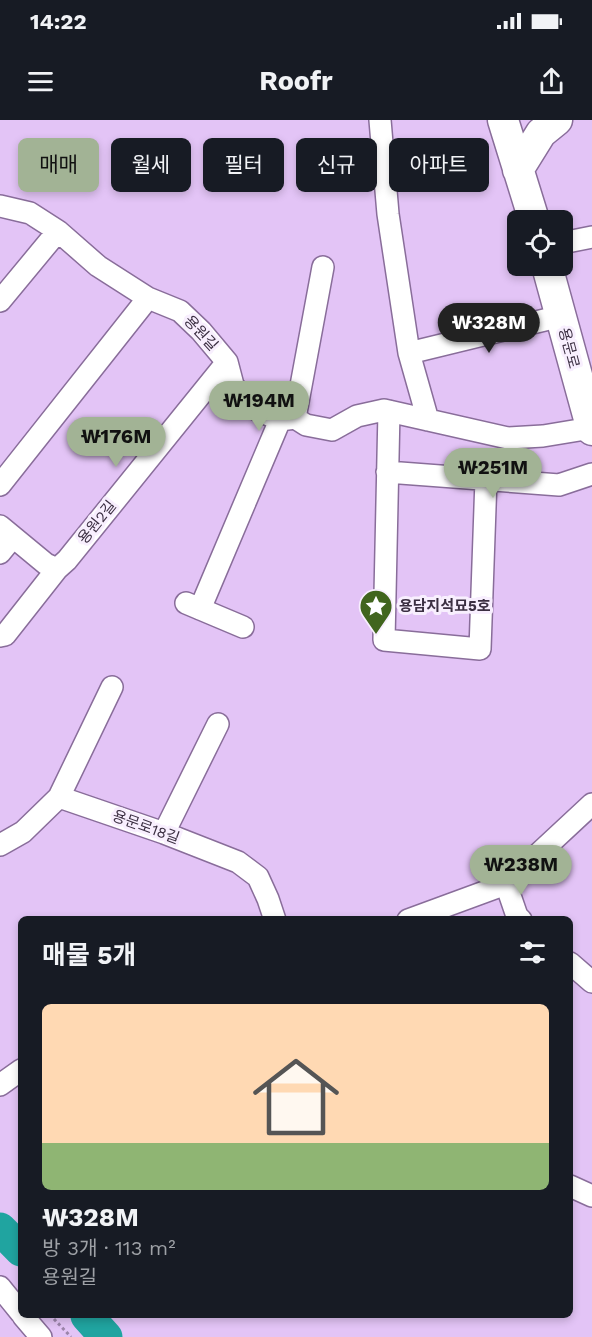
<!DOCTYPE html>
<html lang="ko">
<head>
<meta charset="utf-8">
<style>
  :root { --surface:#171b24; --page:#20242c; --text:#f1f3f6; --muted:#9ea1a6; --accent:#a2b395 }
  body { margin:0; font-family:"Work Sans","Noto Sans KR",sans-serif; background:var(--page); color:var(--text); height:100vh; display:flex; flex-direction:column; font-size:22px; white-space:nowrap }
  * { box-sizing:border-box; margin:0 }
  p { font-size:20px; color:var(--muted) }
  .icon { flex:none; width:33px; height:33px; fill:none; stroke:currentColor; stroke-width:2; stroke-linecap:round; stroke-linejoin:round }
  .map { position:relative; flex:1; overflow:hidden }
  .panel { position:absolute; left:18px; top:796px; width:555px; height:402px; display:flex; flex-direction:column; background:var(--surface); border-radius:9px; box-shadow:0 3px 9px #0003 }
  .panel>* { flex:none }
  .banner { position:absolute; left:18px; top:18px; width:556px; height:54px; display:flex; gap:12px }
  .buttons { position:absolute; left:507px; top:90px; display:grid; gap:12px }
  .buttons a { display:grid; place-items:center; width:66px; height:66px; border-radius:9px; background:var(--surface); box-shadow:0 3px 9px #0003; font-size:30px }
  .price { position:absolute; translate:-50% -51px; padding:0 14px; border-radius:21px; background:var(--accent); color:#111; font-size:20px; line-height:39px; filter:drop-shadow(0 2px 3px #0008) }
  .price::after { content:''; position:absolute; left:50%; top:36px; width:18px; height:14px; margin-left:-9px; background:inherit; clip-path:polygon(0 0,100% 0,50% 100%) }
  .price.selected { background:#222; color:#fff }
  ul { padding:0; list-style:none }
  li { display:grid; align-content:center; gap:12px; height:318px; padding:0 24px }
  li span { display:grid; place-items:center; height:186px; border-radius:9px; color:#555 }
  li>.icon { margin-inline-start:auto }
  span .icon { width:108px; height:108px; fill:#fffc; stroke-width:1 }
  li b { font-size:26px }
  h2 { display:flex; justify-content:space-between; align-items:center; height:72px; padding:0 24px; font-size:26px }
  .chip { padding:0 21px; border-radius:9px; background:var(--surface); box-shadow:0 3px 9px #0003; font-size:21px; line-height:54px }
  .chip.selected { background:var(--accent); color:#111 }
  .status { display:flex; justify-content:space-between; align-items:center; height:42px; padding:0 30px; background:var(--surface); direction:ltr }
  .status svg { height:16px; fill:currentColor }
  header { display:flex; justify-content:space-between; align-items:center; height:78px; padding:0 24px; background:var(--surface); font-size:27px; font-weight:700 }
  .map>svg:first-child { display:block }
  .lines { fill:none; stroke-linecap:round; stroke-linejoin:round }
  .river { stroke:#20a4a0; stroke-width:33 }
  .minor-casing { stroke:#896d9a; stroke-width:24 }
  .secondary-casing { stroke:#896d9a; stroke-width:33 }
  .path { stroke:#9c85aa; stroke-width:3; stroke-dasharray:3 3; stroke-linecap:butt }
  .minor { stroke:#fff; stroke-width:21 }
  .secondary { stroke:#fff; stroke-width:30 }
  .labels { text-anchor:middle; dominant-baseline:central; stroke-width:6; stroke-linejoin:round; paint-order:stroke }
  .street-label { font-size:15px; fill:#3b2f42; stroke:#f8effe }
  .poi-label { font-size:15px; font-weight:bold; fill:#3b2f42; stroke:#f8effe; text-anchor:start }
</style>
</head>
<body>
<div class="status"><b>14:22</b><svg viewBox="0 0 49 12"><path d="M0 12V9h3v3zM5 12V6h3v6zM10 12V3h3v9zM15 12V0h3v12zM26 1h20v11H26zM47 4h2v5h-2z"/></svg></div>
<header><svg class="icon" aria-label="menu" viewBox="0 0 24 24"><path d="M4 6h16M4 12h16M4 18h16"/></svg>Roofr<svg class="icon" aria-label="share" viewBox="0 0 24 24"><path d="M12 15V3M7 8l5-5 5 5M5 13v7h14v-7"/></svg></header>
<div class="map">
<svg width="592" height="1217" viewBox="0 0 592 1217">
  <rect width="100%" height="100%" fill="#e3c4f6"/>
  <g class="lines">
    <path class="river" d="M 0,1109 L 21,1130
      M 87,1196 L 106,1217"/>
    <defs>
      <path id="minor" d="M 380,0 L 388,94 L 409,233 L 428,300
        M 0,86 L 30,93 L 58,111 L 98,146 L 148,178 L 180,191 L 201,211 L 227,242 L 233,265 L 248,286 L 280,300 L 295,298 L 306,305 L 332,310 L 357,296 L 384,290 L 508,318 L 543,316 L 591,308
        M 562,123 L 592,117
        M 0,181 L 58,111
        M 409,233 L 561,196
        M 389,291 L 384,520 L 480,529 L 486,359
        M 295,298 L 323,147
        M 387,352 L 559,365 L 592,354
        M 0,365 L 148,178
        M 0,406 L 46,444 L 57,449 L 67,440 L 227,242
        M 0,433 L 13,417
        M 186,483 L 243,507
        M 200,489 L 280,300
        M 0,516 L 5,515 L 57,449
        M 59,677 L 112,567
        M 164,713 L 218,604
        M 0,725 L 23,712 L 59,677 L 164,713 L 238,742 L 258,757 L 268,779 L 275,800
        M 506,764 L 517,796 L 521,800
        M 408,800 L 506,764 L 592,684
        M 570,843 L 592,862
        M 0,965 L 21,950
        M 570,1066 L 592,1076
        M 0,1167 L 21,1193
        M 23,1196 L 41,1217"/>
      <path id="secondary" d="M 503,0 L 534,100
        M 518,50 L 541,13 L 557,0
        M 547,146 L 592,310"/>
    </defs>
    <use href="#minor" class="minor-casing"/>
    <use href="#secondary" class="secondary-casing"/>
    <path class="path" d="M 54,1199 L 71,1217"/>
    <use href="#minor" class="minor"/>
    <use href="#secondary" class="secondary"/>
  </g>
  <defs>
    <symbol id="sight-pin" viewBox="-11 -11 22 30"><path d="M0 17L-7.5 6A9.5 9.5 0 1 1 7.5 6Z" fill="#41651e" stroke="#f8effe"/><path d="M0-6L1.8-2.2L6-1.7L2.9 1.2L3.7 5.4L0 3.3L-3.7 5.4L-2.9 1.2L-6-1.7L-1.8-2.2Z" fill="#fff"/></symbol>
  </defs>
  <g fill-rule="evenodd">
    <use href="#sight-pin" x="357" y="467" width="38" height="52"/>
  </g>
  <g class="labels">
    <g class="street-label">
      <text transform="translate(201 213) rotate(47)">용원길</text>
      <text transform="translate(569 228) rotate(75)">용문로</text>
      <text transform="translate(97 402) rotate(-51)">용원2길</text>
      <text transform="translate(146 707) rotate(20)">용문로18길</text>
    </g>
    <g class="poi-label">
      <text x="399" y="486">용담지석묘5호</text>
    </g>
  </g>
</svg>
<div class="buttons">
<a><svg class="icon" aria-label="locate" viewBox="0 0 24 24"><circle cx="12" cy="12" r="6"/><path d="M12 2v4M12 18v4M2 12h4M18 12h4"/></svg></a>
</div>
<b class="price selected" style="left:489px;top:234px">₩328M</b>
<b class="price" style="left:259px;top:312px">₩194M</b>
<b class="price" style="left:116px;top:348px">₩176M</b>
<b class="price" style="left:493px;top:379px">₩251M</b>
<b class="price" style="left:521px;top:776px">₩238M</b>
<div class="banner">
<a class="chip selected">매매</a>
<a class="chip">월세</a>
<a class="chip">필터</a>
<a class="chip">신규</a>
<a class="chip">아파트</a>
</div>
<section class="panel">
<h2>매물 5개<svg class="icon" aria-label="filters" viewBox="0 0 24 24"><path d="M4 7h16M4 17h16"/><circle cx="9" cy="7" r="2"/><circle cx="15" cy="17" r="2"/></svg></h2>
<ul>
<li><span style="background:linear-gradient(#ffd9b3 75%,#8fb573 0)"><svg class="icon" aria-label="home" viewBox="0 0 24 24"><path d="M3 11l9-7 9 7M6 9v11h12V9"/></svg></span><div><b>₩328M</b><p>방 3개 · 113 m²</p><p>용원길</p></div></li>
</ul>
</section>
</div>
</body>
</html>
